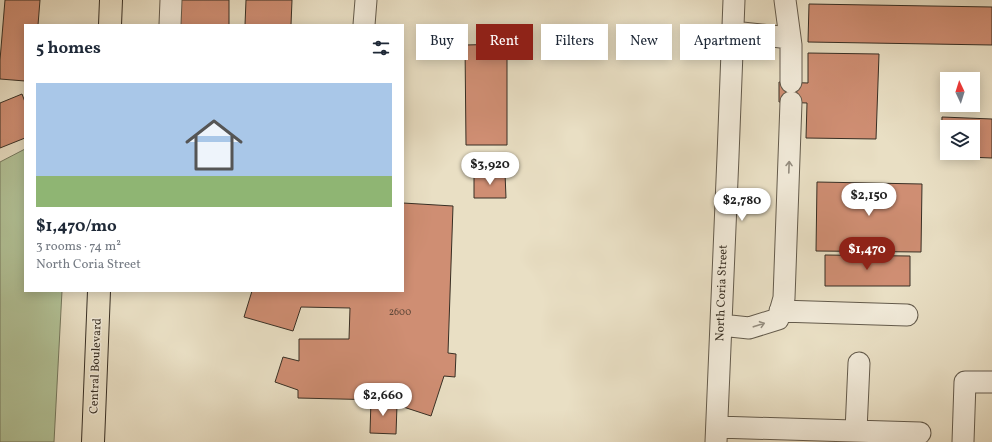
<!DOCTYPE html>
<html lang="en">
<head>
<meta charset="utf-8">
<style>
  :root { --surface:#fff; --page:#f6f6f7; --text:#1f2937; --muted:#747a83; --accent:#8f2418 }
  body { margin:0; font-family:Vollkorn,serif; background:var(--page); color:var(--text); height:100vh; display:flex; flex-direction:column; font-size:15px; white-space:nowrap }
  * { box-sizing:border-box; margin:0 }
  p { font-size:13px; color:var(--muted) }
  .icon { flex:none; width:22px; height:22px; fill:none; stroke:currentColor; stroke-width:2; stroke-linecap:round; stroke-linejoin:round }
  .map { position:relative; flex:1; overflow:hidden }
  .details { position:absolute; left:24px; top:24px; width:380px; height:268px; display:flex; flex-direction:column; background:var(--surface); border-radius:0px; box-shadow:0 2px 10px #0003 }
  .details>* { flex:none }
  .banner { position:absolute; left:416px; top:24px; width:380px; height:36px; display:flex; gap:8px }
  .needle { width:26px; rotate:356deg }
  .tools { position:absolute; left:940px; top:72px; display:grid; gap:8px }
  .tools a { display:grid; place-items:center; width:40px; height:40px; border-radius:0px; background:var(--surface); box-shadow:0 2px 10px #0003; font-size:20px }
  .price { position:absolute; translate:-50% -34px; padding:0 9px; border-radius:14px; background:#fff; color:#222; font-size:13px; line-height:26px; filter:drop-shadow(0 1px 2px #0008) }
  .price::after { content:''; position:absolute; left:50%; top:24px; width:12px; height:9px; margin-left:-6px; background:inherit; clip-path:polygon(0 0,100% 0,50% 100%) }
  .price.selected { background:var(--accent); color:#fff }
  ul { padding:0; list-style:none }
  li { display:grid; align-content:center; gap:8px; height:212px; padding:0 12px }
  li span { display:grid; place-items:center; height:124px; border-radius:0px; color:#555 }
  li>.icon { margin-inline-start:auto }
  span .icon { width:72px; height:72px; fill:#fffc; stroke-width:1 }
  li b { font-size:17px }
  h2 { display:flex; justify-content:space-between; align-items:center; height:48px; padding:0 12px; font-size:17px }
  .chip { padding:0 14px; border-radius:0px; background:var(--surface); box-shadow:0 2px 10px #0003; font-size:14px; line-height:36px }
  .chip.selected { background:var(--accent); color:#fff }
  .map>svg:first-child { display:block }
  .green { fill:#b2c297; stroke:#75785e }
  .building { fill:#cf8e73; stroke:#382f24; fill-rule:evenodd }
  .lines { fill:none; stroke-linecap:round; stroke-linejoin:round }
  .minor-casing { stroke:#645b4c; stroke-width:23 }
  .major-casing { stroke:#382f24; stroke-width:24 }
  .minor { stroke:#f1ead9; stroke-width:21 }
  .major { stroke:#e9dfc4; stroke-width:22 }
  .oneway { stroke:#948c7e }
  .labels { text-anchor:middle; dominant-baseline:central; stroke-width:3; stroke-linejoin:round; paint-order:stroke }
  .number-label { font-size:10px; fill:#5e4738 }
  .street-label { font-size:12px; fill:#382f24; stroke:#f1ead9 }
</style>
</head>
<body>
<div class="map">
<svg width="992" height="442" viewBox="0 0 992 442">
  <rect width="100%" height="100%" fill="#e9dfc4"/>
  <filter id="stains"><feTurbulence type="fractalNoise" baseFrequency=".005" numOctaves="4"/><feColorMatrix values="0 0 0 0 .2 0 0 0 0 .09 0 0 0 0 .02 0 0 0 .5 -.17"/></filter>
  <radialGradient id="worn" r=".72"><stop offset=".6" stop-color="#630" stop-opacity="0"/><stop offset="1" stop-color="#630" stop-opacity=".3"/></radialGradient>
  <path class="green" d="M 25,149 L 25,291 L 62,291 L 54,442 L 0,442 L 0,162 Z"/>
  <path class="building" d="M 5,0 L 40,0 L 38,25 L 25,25 L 25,81 L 0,79 L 0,60 Z
    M 178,0 L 229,0 L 229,25 L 178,25 Z
    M 246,0 L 292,0 L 291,25 L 245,25 Z
    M 809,4 L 992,7 L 992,45 L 808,42 Z
    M 507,44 L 507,145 L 466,145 L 465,45 Z
    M 808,53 L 879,54 L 876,139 L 806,138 L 807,103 L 779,102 L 779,82 L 808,83 Z
    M 22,94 L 25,102 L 25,138 L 0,148 L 0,103 Z
    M 942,117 L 992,119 L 992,158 L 941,156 ZM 947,127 L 973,127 L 973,153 L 947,153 Z
    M 474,173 L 505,173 L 506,198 L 474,198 Z
    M 817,182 L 922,184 L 921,252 L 816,251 Z
    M 403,203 L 453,206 L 448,353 L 456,354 L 455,377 L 444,376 L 431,416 L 382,400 L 298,398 L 298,390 L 275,382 L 283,357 L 299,361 L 299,339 L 349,339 L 350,308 L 301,307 L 293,331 L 244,317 L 252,291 L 403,291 Z
    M 825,255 L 910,256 L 910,286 L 825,286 Z
    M 371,400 L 382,400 L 397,405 L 396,434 L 370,433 Z"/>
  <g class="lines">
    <defs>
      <path id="minor" d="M 785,0 L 791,45 L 791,82
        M 170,25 L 171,0
        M 364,25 L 366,0
        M 733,32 L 790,38
        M 780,311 L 907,315
        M 721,325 L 749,328 L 778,319 L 784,298 L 791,102
        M 717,427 L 920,433
        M 856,431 L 859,363
        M 716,442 L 728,156 L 734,0
        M 963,442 L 965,382 L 992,382"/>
      <path id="major" d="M 110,25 L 111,0
        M 93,442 L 99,291"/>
    </defs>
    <use href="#minor" class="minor-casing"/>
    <use href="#major" class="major-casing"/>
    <use href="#minor" class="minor"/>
    <use href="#major" class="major"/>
  </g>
  <defs><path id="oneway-shaft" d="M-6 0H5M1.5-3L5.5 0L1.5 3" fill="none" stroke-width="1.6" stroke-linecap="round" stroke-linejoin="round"/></defs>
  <g class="oneway">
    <use href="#oneway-shaft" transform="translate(789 167) rotate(-88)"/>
    <use href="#oneway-shaft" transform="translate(759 325) rotate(-18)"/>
  </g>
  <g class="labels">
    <g class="number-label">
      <text x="400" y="312">2600</text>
    </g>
    <g class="street-label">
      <text transform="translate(722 293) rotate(-88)">North Coria Street</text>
      <text transform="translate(96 366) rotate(-88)">Central Boulevard</text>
    </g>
  </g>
  <rect width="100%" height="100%" filter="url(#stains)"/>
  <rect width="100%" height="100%" fill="url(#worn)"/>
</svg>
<div class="tools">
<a><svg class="needle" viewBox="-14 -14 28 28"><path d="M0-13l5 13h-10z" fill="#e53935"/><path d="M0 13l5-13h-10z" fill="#747a83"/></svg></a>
<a><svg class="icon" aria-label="layers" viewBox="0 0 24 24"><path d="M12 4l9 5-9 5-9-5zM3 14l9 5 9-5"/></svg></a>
</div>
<b class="price" style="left:490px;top:186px">$3,920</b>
<b class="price" style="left:869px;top:217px">$2,150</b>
<b class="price" style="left:742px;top:222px">$2,780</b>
<b class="price selected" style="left:867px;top:271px">$1,470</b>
<b class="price" style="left:383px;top:417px">$2,660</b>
<div class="banner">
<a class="chip">Buy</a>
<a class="chip selected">Rent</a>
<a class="chip">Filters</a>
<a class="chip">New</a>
<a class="chip">Apartment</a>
</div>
<section class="details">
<h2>5 homes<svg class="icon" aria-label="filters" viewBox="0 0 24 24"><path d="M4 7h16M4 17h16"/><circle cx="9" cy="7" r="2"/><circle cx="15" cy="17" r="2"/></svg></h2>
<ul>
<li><span style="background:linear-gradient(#a9c7e8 75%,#8fb573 0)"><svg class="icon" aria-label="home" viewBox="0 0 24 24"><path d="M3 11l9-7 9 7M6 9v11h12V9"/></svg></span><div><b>$1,470/mo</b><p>3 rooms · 74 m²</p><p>North Coria Street</p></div></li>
</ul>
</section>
</div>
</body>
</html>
